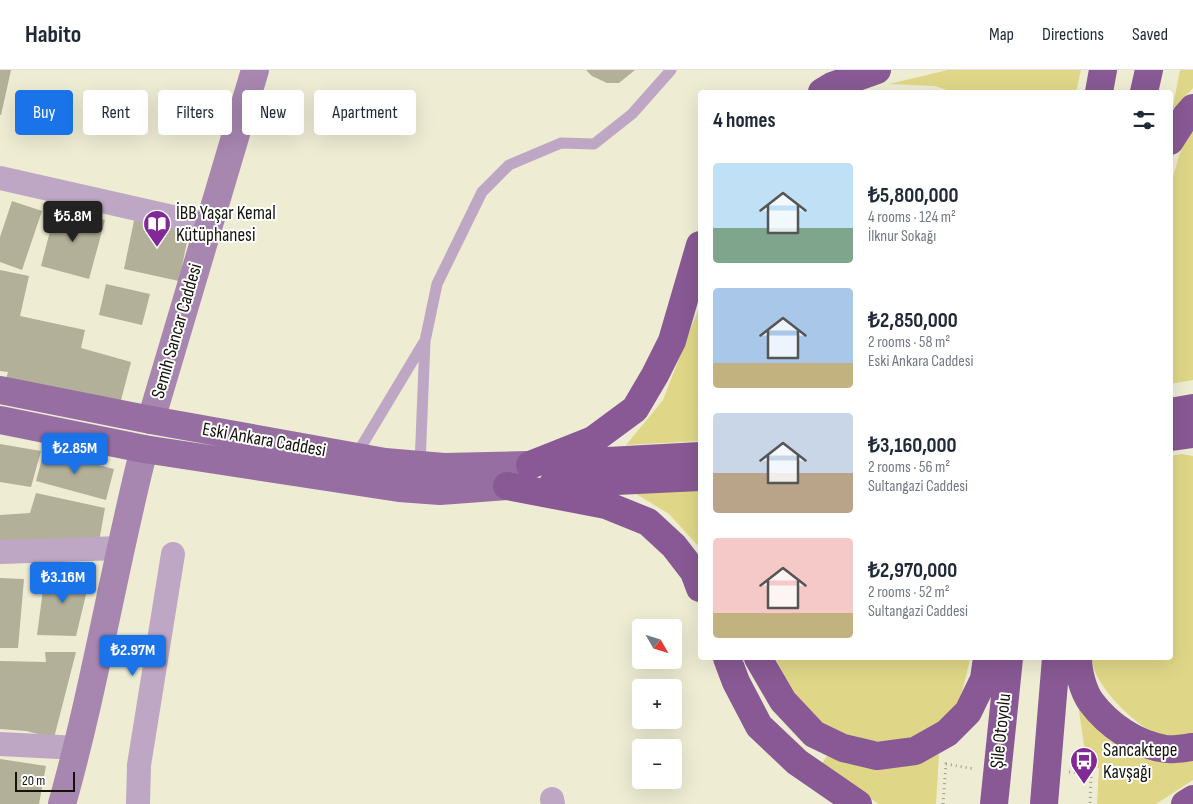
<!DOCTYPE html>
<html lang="en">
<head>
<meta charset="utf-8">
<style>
  :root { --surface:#fff; --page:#f2f2f3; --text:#1f2937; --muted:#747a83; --line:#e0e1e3; --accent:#1a73e8 }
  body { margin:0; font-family:"Sofia Sans Condensed",sans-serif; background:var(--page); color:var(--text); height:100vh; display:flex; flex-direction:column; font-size:19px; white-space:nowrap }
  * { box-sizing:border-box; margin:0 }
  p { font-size:16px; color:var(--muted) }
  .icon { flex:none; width:28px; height:28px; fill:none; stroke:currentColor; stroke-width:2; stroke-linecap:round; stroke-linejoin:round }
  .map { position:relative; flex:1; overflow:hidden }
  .side { position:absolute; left:698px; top:20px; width:475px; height:570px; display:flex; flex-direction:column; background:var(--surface); border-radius:5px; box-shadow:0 5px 20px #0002 }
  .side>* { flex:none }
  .banner { position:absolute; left:15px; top:20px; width:475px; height:45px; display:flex; gap:10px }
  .needle { width:32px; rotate:129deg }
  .tools { position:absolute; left:632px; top:549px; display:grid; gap:10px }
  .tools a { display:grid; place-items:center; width:50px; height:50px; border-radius:5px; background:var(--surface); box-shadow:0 5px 20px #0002; font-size:25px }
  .scale { position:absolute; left:15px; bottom:12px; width:60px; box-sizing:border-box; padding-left:5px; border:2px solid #14130b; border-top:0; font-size:14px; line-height:18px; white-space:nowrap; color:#14130b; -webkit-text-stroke:4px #fff; paint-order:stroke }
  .price { position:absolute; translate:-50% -42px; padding:0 11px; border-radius:5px; background:var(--accent); color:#fff; font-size:16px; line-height:32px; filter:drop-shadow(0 1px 2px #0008) }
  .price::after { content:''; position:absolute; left:50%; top:30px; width:15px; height:11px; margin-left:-8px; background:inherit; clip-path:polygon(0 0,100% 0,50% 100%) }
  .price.on { background:#222; color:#fff }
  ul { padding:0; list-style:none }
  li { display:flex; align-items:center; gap:15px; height:125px; padding:0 15px }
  li span { display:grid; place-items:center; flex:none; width:140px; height:100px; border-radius:5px; color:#555 }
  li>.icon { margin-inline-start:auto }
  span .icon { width:60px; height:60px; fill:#fffc; stroke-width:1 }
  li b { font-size:21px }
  h2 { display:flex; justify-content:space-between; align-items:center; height:60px; padding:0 15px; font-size:21px }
  .pill { padding:0 18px; border-radius:5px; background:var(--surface); box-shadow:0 5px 20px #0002; font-size:18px; line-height:45px }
  .pill.on { background:var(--accent); color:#fff }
  header { display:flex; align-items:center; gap:30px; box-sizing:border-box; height:70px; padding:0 25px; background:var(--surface); border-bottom:1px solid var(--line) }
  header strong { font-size:24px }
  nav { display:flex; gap:28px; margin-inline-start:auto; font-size:18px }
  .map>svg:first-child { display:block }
  .green { fill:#dfd787 }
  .building { fill:#b2b098 }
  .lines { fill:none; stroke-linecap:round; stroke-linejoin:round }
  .path { stroke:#a09f8c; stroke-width:3; stroke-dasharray:1 4; stroke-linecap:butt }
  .lane { stroke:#bea7c4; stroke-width:11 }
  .street { stroke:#bea7c4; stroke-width:24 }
  .secondary { stroke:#a786b0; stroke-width:28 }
  .primary { stroke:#966ea1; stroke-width:28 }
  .highway { stroke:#885994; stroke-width:28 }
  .labels { text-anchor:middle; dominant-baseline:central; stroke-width:4; stroke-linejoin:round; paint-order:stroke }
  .poi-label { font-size:19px; fill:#14130b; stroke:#fff; text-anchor:start }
  .street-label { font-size:19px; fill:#14130b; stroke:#fff }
</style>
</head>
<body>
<header>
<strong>Habito</strong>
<nav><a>Map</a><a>Directions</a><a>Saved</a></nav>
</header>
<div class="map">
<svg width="1193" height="734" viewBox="0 0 1193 734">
  <rect width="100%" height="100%" fill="#eeecd3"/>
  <path class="green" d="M 948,0 L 1081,0 L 1076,22 L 953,22 L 935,16 L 889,14 Z
    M 1180,0 L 1193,0 L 1193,18 L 1172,41 Z
    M 1193,60 L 1193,310 L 1170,314 L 1170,117 L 1182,76 Z
    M 700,235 L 700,371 L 626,375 L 663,330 Z
    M 1182,384 L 1193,386 L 1193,665 C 1185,665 1165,668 1158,665 C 1135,655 1092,614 1092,588 L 1170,588 L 1170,386 Z
    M 700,417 L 700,478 L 669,444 L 633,422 Z
    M 775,588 L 970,588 C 968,599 960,635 954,642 C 945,652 935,658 923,663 C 885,678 847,673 815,647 C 796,631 786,609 775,588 Z
    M 1078,634 L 1101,663 L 1127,679 L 1162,690 L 1193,691 L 1193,710 L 1156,734 L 1097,734 L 1099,698 L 1087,696 Z
    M 939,684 L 936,734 L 879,734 L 821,695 L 827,686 L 860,696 L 917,694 Z"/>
  <path class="building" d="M 0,0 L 11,0 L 1,45 L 0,45 Z
    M 586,0 L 635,0 L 619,13 L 607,13 L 592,6 Z
    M 12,131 L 42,141 L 22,200 L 0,192 L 0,167 Z
    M 56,138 L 105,150 L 89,209 L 41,196 Z
    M 135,146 L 190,157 L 179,211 L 124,199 Z
    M 0,200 L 29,206 L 20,246 L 85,260 L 81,278 L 131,292 L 120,334 L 6,309 L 8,302 L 0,301 Z
    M 106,214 L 150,224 L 142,255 L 99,245 Z
    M 0,374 L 41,381 L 31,417 L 0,412 Z
    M 44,381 L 114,399 L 106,430 L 36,411 Z
    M 36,423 L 105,438 L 99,472 L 0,472 L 0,445 L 30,443 Z
    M 91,504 L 76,566 L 37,565 L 45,505 Z
    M 0,508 L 24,509 L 18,578 L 0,578 Z
    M 45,582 L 76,582 L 54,668 L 26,661 L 0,659 L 0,591 L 46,592 Z
    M 0,689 L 46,696 L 39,734 L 0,734 Z"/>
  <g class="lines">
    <path class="path" d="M 1069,702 L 1091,704 L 1090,734
      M 943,734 L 946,694 L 975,699"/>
    <path class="lane" d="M 355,387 L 424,272
      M 420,395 L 425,271 L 437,214 L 482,122 L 509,95 L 561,73 L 594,74 L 632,44 L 671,0"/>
    <path class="street" d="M 0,108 L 208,155
      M 0,482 L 120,478
      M 0,674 L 78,678
      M 552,729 L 553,734
      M 138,734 L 139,695 L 173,484"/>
    <path class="secondary" d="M 151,350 L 255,0
      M 62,734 C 95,617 114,497 144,379"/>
    <path class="primary" d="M 0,320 L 151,350 L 385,392 L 444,397 L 530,395
      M 0,350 L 144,379 L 399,418 L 440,421 L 507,416"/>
    <path class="highway" d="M 822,22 L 832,16 L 877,0
      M 1099,22 L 1103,0
      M 1144,22 L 1149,0
      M 1170,71 L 1186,46 L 1193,38
      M 1170,342 L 1193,338
      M 1170,367 L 1193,364
      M 552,394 L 700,386
      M 530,395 L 593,370 L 635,339 L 655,305 L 672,271 L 700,175
      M 553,414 L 700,407
      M 507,416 L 606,435 L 648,452 L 674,476 L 694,502 L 700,518
      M 727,588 L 736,612 L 759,656 L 797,692 L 858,734
      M 758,588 L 783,631 L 814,664 L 843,678 L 877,686 L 915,681 L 947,663 L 968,642 L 984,609 L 987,588
      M 1078,588 C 1078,601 1083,621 1091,632 C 1108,655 1137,675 1166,679 C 1174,680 1184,678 1193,677
      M 994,734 L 1009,588
      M 1044,734 L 1056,588
      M 1185,734 L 1193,729"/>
  </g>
  <defs>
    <symbol id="library-pin" viewBox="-11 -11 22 30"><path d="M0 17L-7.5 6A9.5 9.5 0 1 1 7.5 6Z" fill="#812996" stroke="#fff"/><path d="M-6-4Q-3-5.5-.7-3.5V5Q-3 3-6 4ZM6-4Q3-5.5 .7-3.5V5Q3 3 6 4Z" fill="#fff"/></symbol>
    <symbol id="bus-pin" viewBox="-11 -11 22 30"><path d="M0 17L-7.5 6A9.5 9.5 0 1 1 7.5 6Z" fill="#812996" stroke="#fff"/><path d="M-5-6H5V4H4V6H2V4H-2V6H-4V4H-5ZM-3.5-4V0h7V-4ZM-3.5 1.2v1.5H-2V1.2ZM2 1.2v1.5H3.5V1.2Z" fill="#fff"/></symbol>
  </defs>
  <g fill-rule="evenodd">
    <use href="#library-pin" x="141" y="138" width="32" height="43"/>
    <use href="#bus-pin" x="1068" y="675" width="32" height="43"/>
  </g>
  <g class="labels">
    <g class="poi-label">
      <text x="176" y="143">İBB Yaşar Kemal<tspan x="176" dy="22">Kütüphanesi</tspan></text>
      <text x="1103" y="680">Sancaktepe<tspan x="1103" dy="22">Kavşağı</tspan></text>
    </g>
    <g class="street-label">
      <text transform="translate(177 261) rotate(-74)">Semih Sancar Caddesi</text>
      <text transform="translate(264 370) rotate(10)">Eski Ankara Caddesi</text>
      <text transform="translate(1001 661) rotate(-84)">Şile Otoyolu</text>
    </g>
  </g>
</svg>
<div class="tools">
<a><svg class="needle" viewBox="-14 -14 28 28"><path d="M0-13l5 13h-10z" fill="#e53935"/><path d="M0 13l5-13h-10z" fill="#747a83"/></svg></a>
<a>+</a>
<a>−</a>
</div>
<div class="scale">20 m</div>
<b class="price on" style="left:73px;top:173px">₺5.8M</b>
<b class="price" style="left:75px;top:405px">₺2.85M</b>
<b class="price" style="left:63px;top:534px">₺3.16M</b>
<b class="price" style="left:133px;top:607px">₺2.97M</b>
<div class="banner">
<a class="pill on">Buy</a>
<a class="pill">Rent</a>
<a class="pill">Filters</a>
<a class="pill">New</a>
<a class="pill">Apartment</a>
</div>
<section class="side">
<h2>4 homes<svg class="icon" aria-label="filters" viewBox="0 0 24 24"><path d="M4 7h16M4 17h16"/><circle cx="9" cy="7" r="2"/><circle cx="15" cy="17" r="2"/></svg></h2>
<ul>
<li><span style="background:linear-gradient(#bfe0f5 65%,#7fa58c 0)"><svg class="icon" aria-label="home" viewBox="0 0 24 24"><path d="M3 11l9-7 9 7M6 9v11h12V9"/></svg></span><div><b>₺5,800,000</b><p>4 rooms · 124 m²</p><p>İlknur Sokağı</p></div></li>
<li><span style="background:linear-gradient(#a9c7e8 75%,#c2b280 0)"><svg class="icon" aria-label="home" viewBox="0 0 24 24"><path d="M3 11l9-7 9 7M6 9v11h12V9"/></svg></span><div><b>₺2,850,000</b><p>2 rooms · 58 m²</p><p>Eski Ankara Caddesi</p></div></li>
<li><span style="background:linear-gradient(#c9d6e8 60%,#b9a48a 0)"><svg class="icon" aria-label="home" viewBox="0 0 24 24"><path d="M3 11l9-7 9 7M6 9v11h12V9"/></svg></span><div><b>₺3,160,000</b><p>2 rooms · 56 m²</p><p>Sultangazi Caddesi</p></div></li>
<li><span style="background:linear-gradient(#f6c9c9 75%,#c2b280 0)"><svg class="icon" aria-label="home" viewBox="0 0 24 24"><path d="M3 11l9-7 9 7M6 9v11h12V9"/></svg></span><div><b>₺2,970,000</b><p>2 rooms · 52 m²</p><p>Sultangazi Caddesi</p></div></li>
</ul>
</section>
</div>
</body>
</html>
